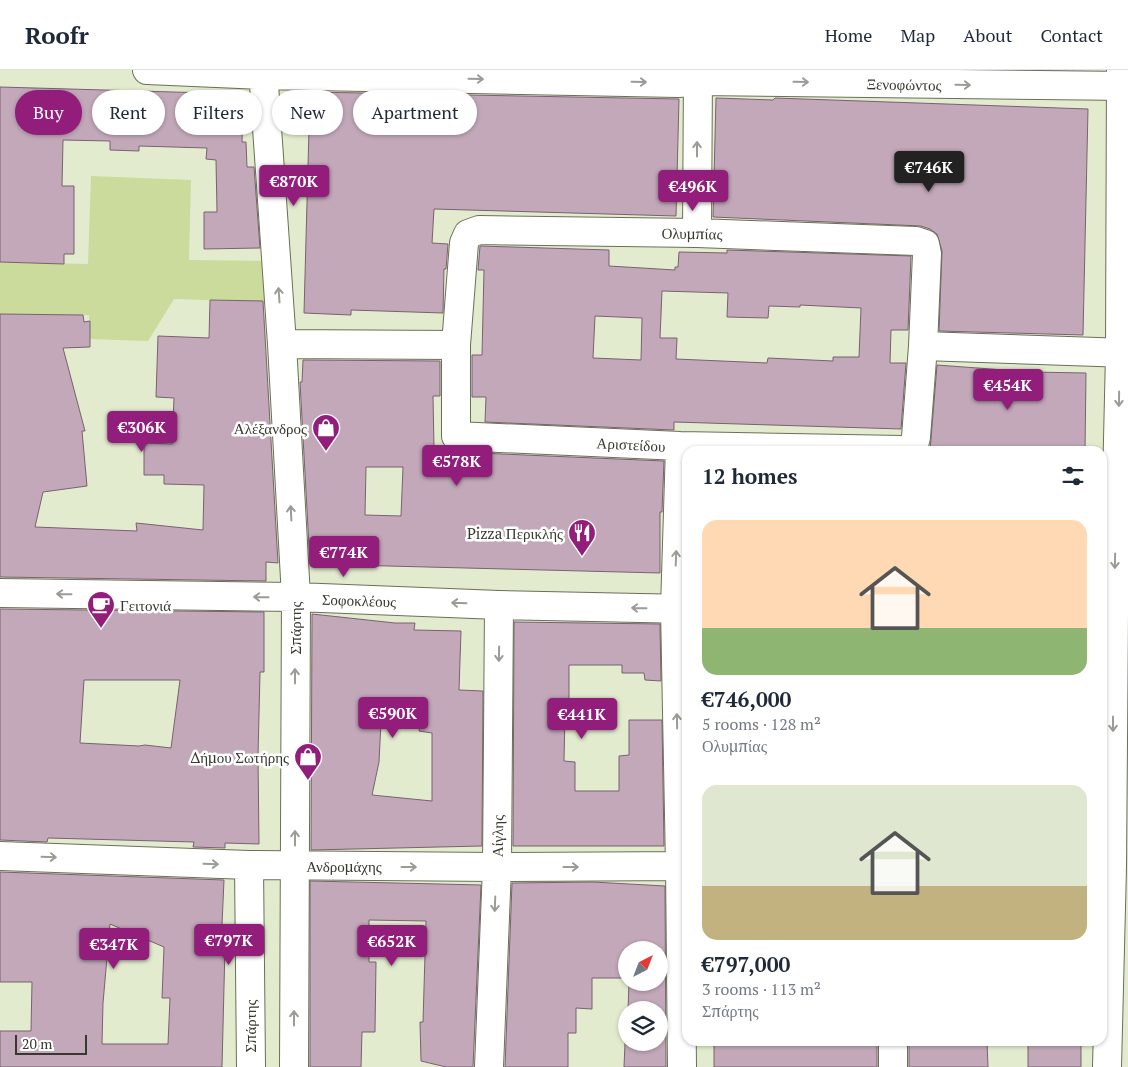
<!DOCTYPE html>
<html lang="en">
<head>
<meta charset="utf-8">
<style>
  :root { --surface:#fff; --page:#f2f2f3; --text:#1f2937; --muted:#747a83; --line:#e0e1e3; --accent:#921d7b }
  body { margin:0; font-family:"PT Serif",serif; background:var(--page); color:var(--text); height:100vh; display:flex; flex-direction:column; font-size:19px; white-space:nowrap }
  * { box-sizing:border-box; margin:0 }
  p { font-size:16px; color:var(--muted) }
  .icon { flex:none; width:28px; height:28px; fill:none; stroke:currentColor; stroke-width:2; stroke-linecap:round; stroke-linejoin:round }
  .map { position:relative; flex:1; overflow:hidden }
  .side { position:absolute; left:682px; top:376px; width:425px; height:600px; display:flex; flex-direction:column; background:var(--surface); border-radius:15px; box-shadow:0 1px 4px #0004 }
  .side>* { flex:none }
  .hud { position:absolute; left:15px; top:20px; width:475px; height:45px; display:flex; gap:10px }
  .needle { width:32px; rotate:42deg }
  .buttons { position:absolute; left:618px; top:871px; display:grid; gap:10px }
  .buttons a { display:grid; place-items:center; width:50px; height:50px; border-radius:50%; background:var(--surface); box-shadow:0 1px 4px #0004; font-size:25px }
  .scale { position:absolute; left:15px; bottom:12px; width:72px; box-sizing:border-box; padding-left:5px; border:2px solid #36392e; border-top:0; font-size:14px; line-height:18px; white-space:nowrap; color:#36392e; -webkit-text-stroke:4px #fff; paint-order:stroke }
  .price { position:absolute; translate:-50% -42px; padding:0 11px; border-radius:5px; background:var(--accent); color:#fff; font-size:16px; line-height:32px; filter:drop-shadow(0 1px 2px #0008) }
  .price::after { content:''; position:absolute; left:50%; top:30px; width:15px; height:11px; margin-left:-8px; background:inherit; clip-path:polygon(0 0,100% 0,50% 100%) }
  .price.selected { background:#222; color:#fff }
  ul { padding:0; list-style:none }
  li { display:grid; align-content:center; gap:10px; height:265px; padding:0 20px }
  li span { display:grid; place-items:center; height:155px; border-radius:15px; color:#555 }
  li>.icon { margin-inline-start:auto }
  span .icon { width:90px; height:90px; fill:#fffc; stroke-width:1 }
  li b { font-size:21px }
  h2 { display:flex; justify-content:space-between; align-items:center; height:60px; padding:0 20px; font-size:21px }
  .pill { padding:0 18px; border-radius:22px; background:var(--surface); box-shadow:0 1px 4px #0004; font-size:18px; line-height:45px }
  .pill.selected { background:var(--accent); color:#fff }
  header { display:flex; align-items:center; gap:30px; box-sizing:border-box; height:70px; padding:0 25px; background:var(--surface); border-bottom:1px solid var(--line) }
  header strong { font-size:24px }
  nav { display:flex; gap:28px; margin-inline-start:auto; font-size:18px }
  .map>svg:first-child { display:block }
  .green { fill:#cadb9b }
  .building { fill:#c2a8b9; stroke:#796171; fill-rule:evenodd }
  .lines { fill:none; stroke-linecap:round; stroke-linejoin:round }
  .minor-casing { stroke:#697057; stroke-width:30 }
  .tertiary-casing { stroke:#697057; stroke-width:30 }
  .minor { stroke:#fff; stroke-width:28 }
  .tertiary { stroke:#fff; stroke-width:28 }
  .oneway { stroke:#9a9c96 }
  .labels { text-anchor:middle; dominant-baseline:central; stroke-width:5; stroke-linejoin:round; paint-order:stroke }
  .street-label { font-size:15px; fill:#36392e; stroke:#fff }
  .poi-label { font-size:15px; fill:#36392e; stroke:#fff; text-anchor:end }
</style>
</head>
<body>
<header>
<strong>Roofr</strong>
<nav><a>Home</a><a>Map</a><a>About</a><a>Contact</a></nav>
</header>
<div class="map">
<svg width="1128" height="997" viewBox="0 0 1128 997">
  <rect width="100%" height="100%" fill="#e3ebcf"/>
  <path class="green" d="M 91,106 L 191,110 L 189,190 L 271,191 L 273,232 L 174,229 L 148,271 L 90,269 L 89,245 L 0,244 L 0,192 L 88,194 Z"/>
  <path class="building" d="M 0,17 L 208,23 L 208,34 L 243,34 L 242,72 L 246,72 L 247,97 L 254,97 L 260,178 L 204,179 L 204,142 L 217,142 L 216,90 L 206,89 L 207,78 L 139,76 L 139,81 L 110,80 L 110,71 L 63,70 L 62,116 L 74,116 L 74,184 L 64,184 L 64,194 L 0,192 Z
    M 310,22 L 679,29 L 676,146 L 434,139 L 432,173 L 448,174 L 446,199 L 444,199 L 443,243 L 351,240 L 351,245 L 304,243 Z
    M 716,28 L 773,30 L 775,28 L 1088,39 L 1083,265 L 939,261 L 942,181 L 937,164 L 930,159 L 921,156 L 713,147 Z
    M 480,176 L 609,180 L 609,196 L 675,200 L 675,197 L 678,197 L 679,182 L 727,183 L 727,180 L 911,186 L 908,260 L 891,260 L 890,293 L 906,293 L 901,359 L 674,352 L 674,360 L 485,352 L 486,327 L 472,327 L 472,285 L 482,285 L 484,200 L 478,200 ZM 662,221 L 728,223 L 727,247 L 768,248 L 769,236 L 800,237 L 800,235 L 861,238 L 859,287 L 833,287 L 833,291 L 768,288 L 767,293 L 676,289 L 677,268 L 660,268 ZM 595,246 L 642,248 L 641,290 L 593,288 Z
    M 210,230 L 263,231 L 278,493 L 266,492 L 266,511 L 0,507 L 0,244 L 83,245 L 84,252 L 90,251 L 90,277 L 63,278 L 85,361 L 82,361 L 87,416 L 43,422 L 35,457 L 137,461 L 136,453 L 203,460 L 204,415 L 164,414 L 164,405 L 144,405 L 144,373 L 172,374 L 174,328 L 156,327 L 158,266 L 209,268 Z
    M 303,290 L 440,291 L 440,326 L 433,326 L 434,378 L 447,378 L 455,382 L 664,391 L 662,442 L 660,442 L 660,503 L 310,494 L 300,312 L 302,312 ZM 366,397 L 403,397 L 401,446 L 365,445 Z
    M 937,295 L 1031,302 L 1086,303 L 1085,381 L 930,381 Z
    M 0,539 L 264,542 L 264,602 L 260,602 L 258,686 L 259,774 L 225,773 L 225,778 L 193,777 L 194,772 L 48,768 L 47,772 L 0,770 ZM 84,610 L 180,610 L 171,678 L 145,675 L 139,676 L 80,673 Z
    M 312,544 L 395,553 L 415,553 L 414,560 L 461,561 L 459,620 L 483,621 L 482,776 L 311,780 ZM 381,652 L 420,655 L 419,661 L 432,663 L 432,731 L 372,725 L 379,692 Z
    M 514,552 L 660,554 L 661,611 L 645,610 L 644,603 L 622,603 L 622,595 L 569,595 L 569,643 L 565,643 L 564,691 L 575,692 L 575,721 L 619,721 L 619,686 L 629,685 L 629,650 L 662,650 L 664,776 L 513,776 Z
    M 0,802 L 224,810 L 221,877 L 225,877 L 222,997 L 0,997 L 0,961 L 31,961 L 32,912 L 0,912 ZM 110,854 L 164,877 L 162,928 L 170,928 L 168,974 L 102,974 L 103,933 Z
    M 310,811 L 481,815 L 473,997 L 446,997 L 421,991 L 420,952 L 423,952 L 426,851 L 369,850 L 369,892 L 376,892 L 375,962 L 362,962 L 361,997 L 310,997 Z
    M 593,812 L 665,816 L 666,997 L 624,997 L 625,973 L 659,972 L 659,940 L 628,940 L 629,912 L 659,912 L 659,880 L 626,880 L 626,908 L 592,908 L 592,939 L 576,938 L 576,963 L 568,963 L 568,997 L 505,997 L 512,813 Z
    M 714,971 L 877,971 L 877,997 L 714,997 Z
    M 909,971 L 987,971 L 988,997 L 909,997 Z
    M 1028,971 L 1081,971 L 1081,997 L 1028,997 Z"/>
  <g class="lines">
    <defs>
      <path id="minor" d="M 147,0 L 262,5 L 678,13 L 698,11 L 1128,16
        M 263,0 L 282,274 L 296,527 L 294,997
        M 479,160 L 697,163 L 916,171 L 925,174 L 927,184 L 923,276 L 916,367 L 913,379 L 902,380 L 680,376 L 456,366 L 456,275 L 464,173 L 468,164 Z
        M 697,163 L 698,0
        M 282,274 L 456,275
        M 923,276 L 1128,283
        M 680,376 L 675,539 L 680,796 L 682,997
        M 0,523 L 296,527 L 499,535 L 688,539
        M 0,786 L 249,795 L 497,797 L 688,796
        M 249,795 L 251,997
        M 489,997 L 497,797 L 499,535
        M 893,997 L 893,971"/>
      <path id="tertiary" d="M 1107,997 L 1112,797 L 1114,544 L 1120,283 L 1121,0"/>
    </defs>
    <use href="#minor" class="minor-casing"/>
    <use href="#tertiary" class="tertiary-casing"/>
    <use href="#minor" class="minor"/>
    <use href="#tertiary" class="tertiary"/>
  </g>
  <defs><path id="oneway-shaft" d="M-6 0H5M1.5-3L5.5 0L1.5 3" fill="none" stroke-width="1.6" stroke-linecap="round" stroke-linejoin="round" transform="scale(1.25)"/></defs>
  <g class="oneway">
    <use href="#oneway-shaft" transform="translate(476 9) rotate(1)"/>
    <use href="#oneway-shaft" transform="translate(639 12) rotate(1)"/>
    <use href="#oneway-shaft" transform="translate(801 12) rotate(1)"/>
    <use href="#oneway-shaft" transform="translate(963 15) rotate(1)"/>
    <use href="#oneway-shaft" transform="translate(697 79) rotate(-90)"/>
    <use href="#oneway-shaft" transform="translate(279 225) rotate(-94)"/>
    <use href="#oneway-shaft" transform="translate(1119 329) rotate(91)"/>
    <use href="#oneway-shaft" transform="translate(291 443) rotate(-93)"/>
    <use href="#oneway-shaft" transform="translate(676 488) rotate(-88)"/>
    <use href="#oneway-shaft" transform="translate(1115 491) rotate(91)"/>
    <use href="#oneway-shaft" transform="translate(64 524) rotate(-179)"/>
    <use href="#oneway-shaft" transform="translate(261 527) rotate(-179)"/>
    <use href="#oneway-shaft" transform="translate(459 533) rotate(-178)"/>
    <use href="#oneway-shaft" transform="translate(639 538) rotate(-179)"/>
    <use href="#oneway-shaft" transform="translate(499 584) rotate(91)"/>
    <use href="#oneway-shaft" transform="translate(295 606) rotate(-90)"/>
    <use href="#oneway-shaft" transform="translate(677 651) rotate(-91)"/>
    <use href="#oneway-shaft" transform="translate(1113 654) rotate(90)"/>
    <use href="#oneway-shaft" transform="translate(295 768) rotate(-90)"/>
    <use href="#oneway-shaft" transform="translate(49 787) rotate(2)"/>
    <use href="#oneway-shaft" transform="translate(211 794) rotate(2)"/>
    <use href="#oneway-shaft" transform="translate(409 797)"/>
    <use href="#oneway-shaft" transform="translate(571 797)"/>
    <use href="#oneway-shaft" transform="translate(495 834) rotate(92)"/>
    <use href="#oneway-shaft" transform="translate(294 948) rotate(-90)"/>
  </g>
  <defs>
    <symbol id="shop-pin" viewBox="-11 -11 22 30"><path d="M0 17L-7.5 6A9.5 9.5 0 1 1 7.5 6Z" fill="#921d7b" stroke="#fff"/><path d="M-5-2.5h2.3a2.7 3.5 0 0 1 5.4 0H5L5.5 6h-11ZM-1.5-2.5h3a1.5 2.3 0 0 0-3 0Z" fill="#fff"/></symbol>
    <symbol id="restaurant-pin" viewBox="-11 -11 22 30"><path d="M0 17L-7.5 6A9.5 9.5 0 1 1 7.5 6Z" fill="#921d7b" stroke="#fff"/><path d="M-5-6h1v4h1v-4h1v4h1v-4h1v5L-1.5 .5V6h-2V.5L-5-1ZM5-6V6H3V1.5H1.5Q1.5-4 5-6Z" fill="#fff"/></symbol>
    <symbol id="cafe-pin" viewBox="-11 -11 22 30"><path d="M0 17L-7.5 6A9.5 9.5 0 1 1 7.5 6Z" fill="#921d7b" stroke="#fff"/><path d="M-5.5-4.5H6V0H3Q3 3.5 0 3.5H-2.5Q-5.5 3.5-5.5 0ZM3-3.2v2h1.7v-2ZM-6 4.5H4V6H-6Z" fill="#fff"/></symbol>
  </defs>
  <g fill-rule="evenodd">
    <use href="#shop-pin" x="310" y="342" width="32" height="43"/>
    <use href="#restaurant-pin" x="566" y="447" width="32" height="43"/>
    <use href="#cafe-pin" x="85" y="519" width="32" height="43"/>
    <use href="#shop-pin" x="292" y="671" width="32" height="43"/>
  </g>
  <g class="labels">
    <g class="street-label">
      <text transform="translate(904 14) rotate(1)">Ξενοφώντος</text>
      <text transform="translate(692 163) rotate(1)">Ολυμπίας</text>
      <text transform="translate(631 374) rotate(3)">Αριστείδου</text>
      <text transform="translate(359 530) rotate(2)">Σοφοκλέους</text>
      <text transform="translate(295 558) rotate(-90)">Σπάρτης</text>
      <text transform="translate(497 766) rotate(-89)">Αίγλης</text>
      <text x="344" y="796">Ανδρομάχης</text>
      <text transform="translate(250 956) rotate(-90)">Σπάρτης</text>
    </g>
    <g class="poi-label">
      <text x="307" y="358">Αλέξανδρος</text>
      <text x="563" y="463">Pizza Περικλής</text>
      <text x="120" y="535" text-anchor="start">Γειτονιά</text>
      <text x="289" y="687">Δήμου Σωτήρης</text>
    </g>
  </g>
</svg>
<div class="buttons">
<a><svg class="needle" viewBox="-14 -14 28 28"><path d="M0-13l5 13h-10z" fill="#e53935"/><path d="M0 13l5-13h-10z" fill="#747a83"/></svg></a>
<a><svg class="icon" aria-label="layers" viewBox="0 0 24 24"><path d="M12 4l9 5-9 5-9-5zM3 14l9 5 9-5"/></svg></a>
</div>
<div class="scale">20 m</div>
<b class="price selected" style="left:929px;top:123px">€746K</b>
<b class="price" style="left:294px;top:137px">€870K</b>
<b class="price" style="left:693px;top:142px">€496K</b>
<b class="price" style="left:1008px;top:341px">€454K</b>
<b class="price" style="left:142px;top:383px">€306K</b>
<b class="price" style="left:457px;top:417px">€578K</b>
<b class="price" style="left:344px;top:508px">€774K</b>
<b class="price" style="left:393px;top:669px">€590K</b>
<b class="price" style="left:582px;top:670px">€441K</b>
<b class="price" style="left:229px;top:896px">€797K</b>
<b class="price" style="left:392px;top:897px">€652K</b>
<b class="price" style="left:114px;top:900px">€347K</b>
<div class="hud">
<a class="pill selected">Buy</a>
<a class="pill">Rent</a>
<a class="pill">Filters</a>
<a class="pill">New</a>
<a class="pill">Apartment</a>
</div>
<section class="side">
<h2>12 homes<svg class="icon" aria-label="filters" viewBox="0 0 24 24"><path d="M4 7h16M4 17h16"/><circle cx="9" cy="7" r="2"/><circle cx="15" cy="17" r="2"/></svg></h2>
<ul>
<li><span style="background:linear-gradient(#ffd9b3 70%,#8fb573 0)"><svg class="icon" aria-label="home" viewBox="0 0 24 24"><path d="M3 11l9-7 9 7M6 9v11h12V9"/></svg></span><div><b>€746,000</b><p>5 rooms · 128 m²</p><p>Ολυμπίας</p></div></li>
<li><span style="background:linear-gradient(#dfe7d0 65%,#c2b280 0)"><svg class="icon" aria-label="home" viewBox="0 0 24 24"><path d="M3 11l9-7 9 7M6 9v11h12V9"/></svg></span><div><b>€797,000</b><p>3 rooms · 113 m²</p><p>Σπάρτης</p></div></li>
</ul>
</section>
</div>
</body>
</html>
